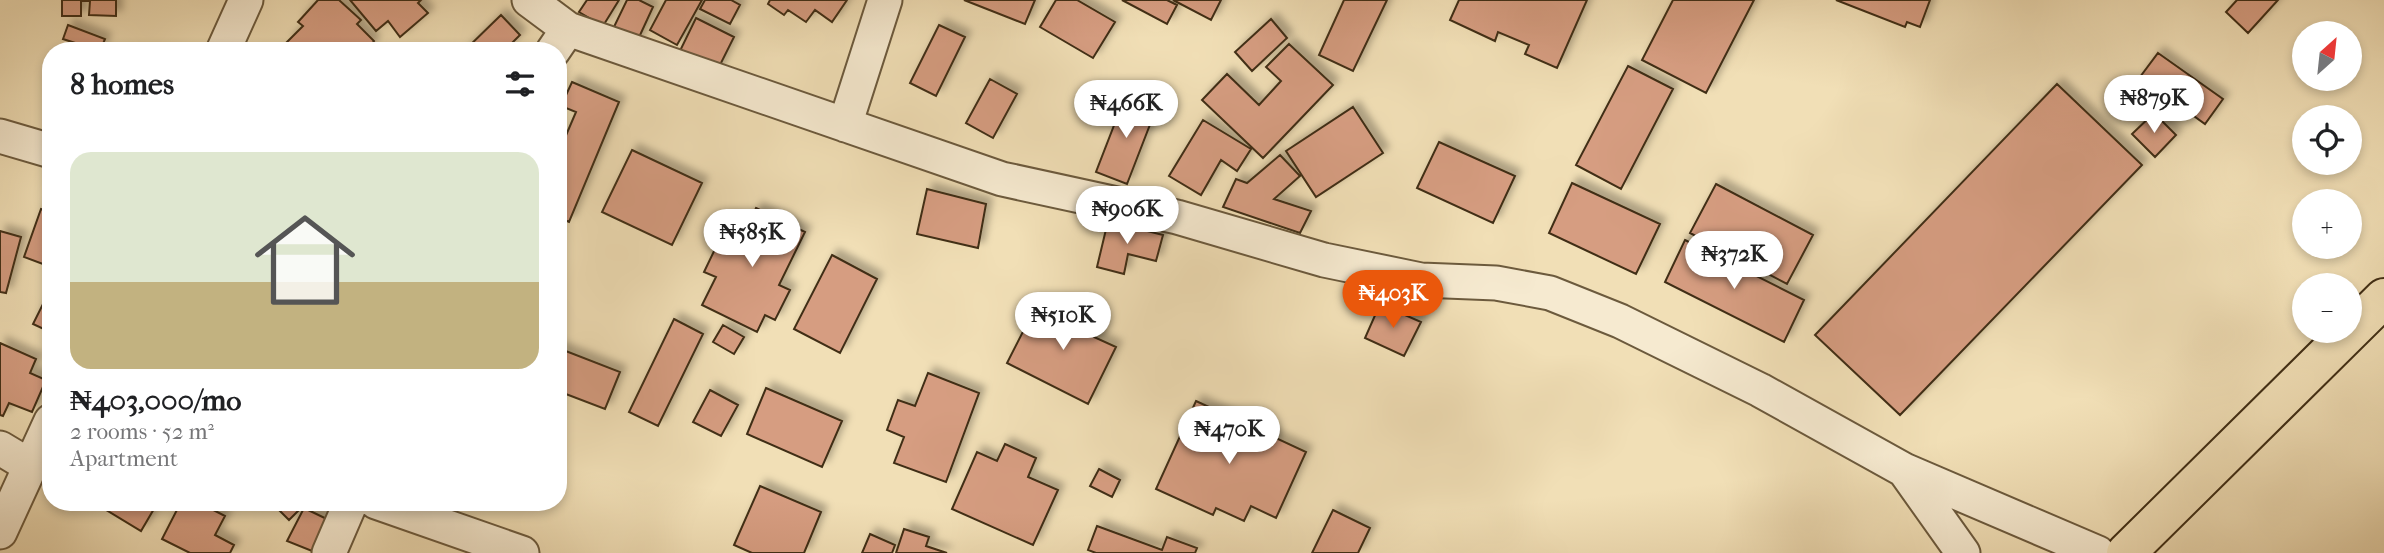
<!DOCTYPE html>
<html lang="en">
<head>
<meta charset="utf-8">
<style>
  :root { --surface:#fff; --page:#f2f2f2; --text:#202124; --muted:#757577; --accent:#ea580c }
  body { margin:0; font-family:"IM FELL French Canon",serif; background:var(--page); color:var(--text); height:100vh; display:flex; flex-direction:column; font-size:26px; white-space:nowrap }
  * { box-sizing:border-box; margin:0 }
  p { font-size:23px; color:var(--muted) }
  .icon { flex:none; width:38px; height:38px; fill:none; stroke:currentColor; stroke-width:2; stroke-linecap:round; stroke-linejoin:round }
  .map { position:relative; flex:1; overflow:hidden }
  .sheet { position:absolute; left:42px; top:42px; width:525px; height:469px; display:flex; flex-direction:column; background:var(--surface); border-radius:28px; box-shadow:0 4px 10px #0003 }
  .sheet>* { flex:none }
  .needle { width:46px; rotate:27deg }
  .fabs { position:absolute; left:2292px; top:21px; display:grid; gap:14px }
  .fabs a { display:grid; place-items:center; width:70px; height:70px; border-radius:50%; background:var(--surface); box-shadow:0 4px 10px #0003; font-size:35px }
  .price { position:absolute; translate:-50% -60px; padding:0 16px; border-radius:24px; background:#fff; color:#222; font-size:23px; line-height:46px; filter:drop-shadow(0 2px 4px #0008) }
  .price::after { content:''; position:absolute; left:50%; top:42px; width:21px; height:16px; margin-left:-10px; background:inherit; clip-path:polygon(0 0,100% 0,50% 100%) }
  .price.selected { background:var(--accent); color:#fff }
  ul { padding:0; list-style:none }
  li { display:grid; align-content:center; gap:14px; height:371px; padding:0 28px }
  li span { display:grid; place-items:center; height:217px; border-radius:21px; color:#555 }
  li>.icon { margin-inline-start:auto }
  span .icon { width:126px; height:126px; fill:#fffc; stroke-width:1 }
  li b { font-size:30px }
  h2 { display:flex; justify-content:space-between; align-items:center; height:84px; padding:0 28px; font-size:30px }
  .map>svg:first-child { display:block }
  .building { fill:#d69d81; stroke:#402e15; stroke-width:2; filter:url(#shadow) }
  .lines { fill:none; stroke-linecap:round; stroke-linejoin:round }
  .minor-casing { stroke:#6c5a3d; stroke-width:37 }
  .trunk-casing { stroke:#402e15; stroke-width:42 }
  .minor { stroke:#f6ead0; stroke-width:33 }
  .trunk { stroke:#f1dfb6; stroke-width:38 }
</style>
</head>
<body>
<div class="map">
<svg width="2384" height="553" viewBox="0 0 2384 553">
  <defs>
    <filter id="shadow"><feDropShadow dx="6" dy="-6" stdDeviation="3.5" flood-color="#0004"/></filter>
  </defs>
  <rect width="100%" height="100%" fill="#f1dfb6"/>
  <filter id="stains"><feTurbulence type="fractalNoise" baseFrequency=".00286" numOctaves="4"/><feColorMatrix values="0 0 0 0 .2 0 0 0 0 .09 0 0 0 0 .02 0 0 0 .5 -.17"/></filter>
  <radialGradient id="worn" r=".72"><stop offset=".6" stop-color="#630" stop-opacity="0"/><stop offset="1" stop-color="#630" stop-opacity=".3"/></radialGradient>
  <path class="building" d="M 62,0 L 116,0 L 116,16 L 89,15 L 90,1 L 81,1 L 81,16 L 62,16 Z
    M 318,0 L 339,0 L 361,20 L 357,24 L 374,41 L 366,51 L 298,51 L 287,42 L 303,26 L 298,22 Z
    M 350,0 L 421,0 L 418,3 L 428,13 L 400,37 L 388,21 L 376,31 Z
    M 587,0 L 619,0 L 603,26 L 579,12 Z
    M 627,0 L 639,0 L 653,7 L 635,46 L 611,33 Z
    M 666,0 L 702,0 L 677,45 L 650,30 Z
    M 705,0 L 731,0 L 740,5 L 730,24 L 700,9 Z
    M 770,0 L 847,0 L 832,22 L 815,10 L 806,22 L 788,10 L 784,15 L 768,4 Z
    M 964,0 L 1035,0 L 1025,24 Z
    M 1056,0 L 1077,0 L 1115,22 L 1093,58 L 1040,27 Z
    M 1122,0 L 1167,0 L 1177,5 L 1167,24 Z
    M 1173,0 L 1221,0 L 1211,20 Z
    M 1344,0 L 1387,0 L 1353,71 L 1319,55 Z
    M 1459,0 L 1587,0 L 1557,68 L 1525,54 L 1529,45 L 1498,32 L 1495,41 L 1450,20 Z
    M 1673,0 L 1754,0 L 1706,93 L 1642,60 Z
    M 1836,0 L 1930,0 L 1920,27 L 1907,22 L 1905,27 Z
    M 2237,0 L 2278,0 L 2248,33 L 2226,12 Z
    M 501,15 L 520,35 L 504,51 L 464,51 Z
    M 696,18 L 734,37 L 714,77 L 676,59 Z
    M 1271,19 L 1287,38 L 1252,71 L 1235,52 Z
    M 68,25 L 105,39 L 100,51 L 63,39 Z
    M 939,25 L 965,37 L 936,96 L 910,83 Z
    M 1289,44 L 1333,85 L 1263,158 L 1202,100 L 1227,74 L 1259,105 L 1281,81 L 1266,67 Z
    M 2158,53 L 2223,99 L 2205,124 L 2140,77 Z
    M 1628,66 L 1673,89 L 1621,189 L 1576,165 Z
    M 990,79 L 1017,94 L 993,138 L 966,123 Z
    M 572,82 L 619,102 L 569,222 L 558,217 L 558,154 L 576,112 L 561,106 Z
    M 2057,84 L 2142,165 L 1900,415 L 1815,335 Z
    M 1125,97 L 1156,109 L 1127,184 L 1096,172 Z
    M 1353,107 L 1383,153 L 1316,197 L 1286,151 Z
    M 2154,113 L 2176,135 L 2155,157 L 2132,134 Z
    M 1203,120 L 1251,149 L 1237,171 L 1221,160 L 1201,195 L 1169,176 Z
    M 1439,142 L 1515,176 L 1493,223 L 1417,188 Z
    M 632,150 L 702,183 L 672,245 L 602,212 Z
    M 1280,155 L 1300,176 L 1274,199 L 1311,211 L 1300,233 L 1223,207 L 1236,179 L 1247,183 Z
    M 1572,183 L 1660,224 L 1636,274 L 1549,233 Z
    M 1716,184 L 1813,235 L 1787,284 L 1690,233 Z
    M 927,189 L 986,204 L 978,248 L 917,234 Z
    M 756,208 L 805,232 L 779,285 L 790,290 L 775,320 L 765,315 L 757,332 L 702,305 L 716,277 L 704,272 L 729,220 L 747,228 Z
    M 41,209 L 51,212 L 51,267 L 24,257 Z
    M 1108,221 L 1163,235 L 1156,261 L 1128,254 L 1124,274 L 1097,267 Z
    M 0,231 L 21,237 L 6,293 L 0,292 Z
    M 1685,240 L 1804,300 L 1784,342 L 1665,282 Z
    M 832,255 L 877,279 L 840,353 L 794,329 Z
    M 49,292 L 51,327 L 48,331 L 33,324 Z
    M 1380,304 L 1421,322 L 1404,356 L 1365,338 Z
    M 1063,305 L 1101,324 L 1094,337 L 1116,347 L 1088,404 L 1007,363 L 1035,308 L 1056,318 Z
    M 674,319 L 703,334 L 658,426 L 629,412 Z
    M 723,325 L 744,337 L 734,354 L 713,342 Z
    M 0,343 L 36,359 L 30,373 L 46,380 L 32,412 L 9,403 L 3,416 L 0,415 Z
    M 558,348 L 620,372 L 605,409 L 558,391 Z
    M 928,373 L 979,393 L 946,482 L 894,463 L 904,437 L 887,430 L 898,400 L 915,406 Z
    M 766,388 L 842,421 L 822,467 L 747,434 Z
    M 710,390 L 738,405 L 721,436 L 693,422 Z
    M 1196,401 L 1306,452 L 1276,518 L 1251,506 L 1244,521 L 1216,508 L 1213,515 L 1156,489 Z
    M 1005,444 L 1036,458 L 1028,477 L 1058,490 L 1033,545 L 952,509 L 977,452 L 997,461 Z
    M 1099,469 L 1120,480 L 1112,497 L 1090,486 Z
    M 760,486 L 821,512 L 804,553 L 752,553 L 734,545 Z
    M 93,502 L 158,502 L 141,531 Z
    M 181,502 L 198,502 L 225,516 L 215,535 L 234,545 L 230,553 L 190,553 L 162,539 Z
    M 271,502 L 307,502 L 289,520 Z
    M 304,508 L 333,522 L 317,553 L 287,541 Z
    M 1333,510 L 1370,528 L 1358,553 L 1312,553 Z
    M 1097,526 L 1162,550 L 1167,537 L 1197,548 L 1195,553 L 1096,553 L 1088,550 Z
    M 904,529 L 929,537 L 926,546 L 947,553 L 896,553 Z
    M 870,534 L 895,545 L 892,553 L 862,553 Z"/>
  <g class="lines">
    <defs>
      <path id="minor" d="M 529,0 L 568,29 L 553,51
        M 568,29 L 1002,179 L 1177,217 L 1324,260 L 1421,280 L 1496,283 L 1550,293 L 1620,321 L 1760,390 L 1904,470 L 2098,553
        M 223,51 L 246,0
        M 845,125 L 885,0
        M 0,136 L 51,151
        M 0,448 L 30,466
        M 1904,470 L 1963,553
        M 376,502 L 522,553
        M 0,532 L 51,421
        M 329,553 L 351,502"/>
      <path id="trunk" d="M 2126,553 L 2384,298"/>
    </defs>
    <use href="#minor" class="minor-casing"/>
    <use href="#trunk" class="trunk-casing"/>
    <use href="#minor" class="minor"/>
    <use href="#trunk" class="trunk"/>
  </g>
  <rect width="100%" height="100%" filter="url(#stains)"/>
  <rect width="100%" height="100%" fill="url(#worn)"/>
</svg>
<div class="fabs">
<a><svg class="needle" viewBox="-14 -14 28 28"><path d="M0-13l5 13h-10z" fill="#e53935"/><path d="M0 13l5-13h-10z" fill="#757577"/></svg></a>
<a><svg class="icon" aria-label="locate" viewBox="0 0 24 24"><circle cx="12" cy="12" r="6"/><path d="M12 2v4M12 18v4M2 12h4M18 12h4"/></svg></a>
<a>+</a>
<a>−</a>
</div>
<b class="price" style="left:2154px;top:135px">₦879K</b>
<b class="price" style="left:1126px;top:140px">₦466K</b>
<b class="price" style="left:1127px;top:246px">₦906K</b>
<b class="price" style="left:752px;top:269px">₦585K</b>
<b class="price" style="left:1734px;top:291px">₦372K</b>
<b class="price selected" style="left:1393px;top:330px">₦403K</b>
<b class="price" style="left:1063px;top:352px">₦510K</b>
<b class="price" style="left:1229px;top:466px">₦470K</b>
<section class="sheet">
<h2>8 homes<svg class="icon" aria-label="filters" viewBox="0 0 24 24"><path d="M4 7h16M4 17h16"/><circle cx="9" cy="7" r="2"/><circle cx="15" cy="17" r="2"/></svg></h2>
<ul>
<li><span style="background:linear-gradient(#dfe7d0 60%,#c2b280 0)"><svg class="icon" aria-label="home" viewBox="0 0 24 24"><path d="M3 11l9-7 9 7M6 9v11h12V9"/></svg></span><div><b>₦403,000/mo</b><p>2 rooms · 52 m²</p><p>Apartment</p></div></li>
</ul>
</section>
</div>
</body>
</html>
